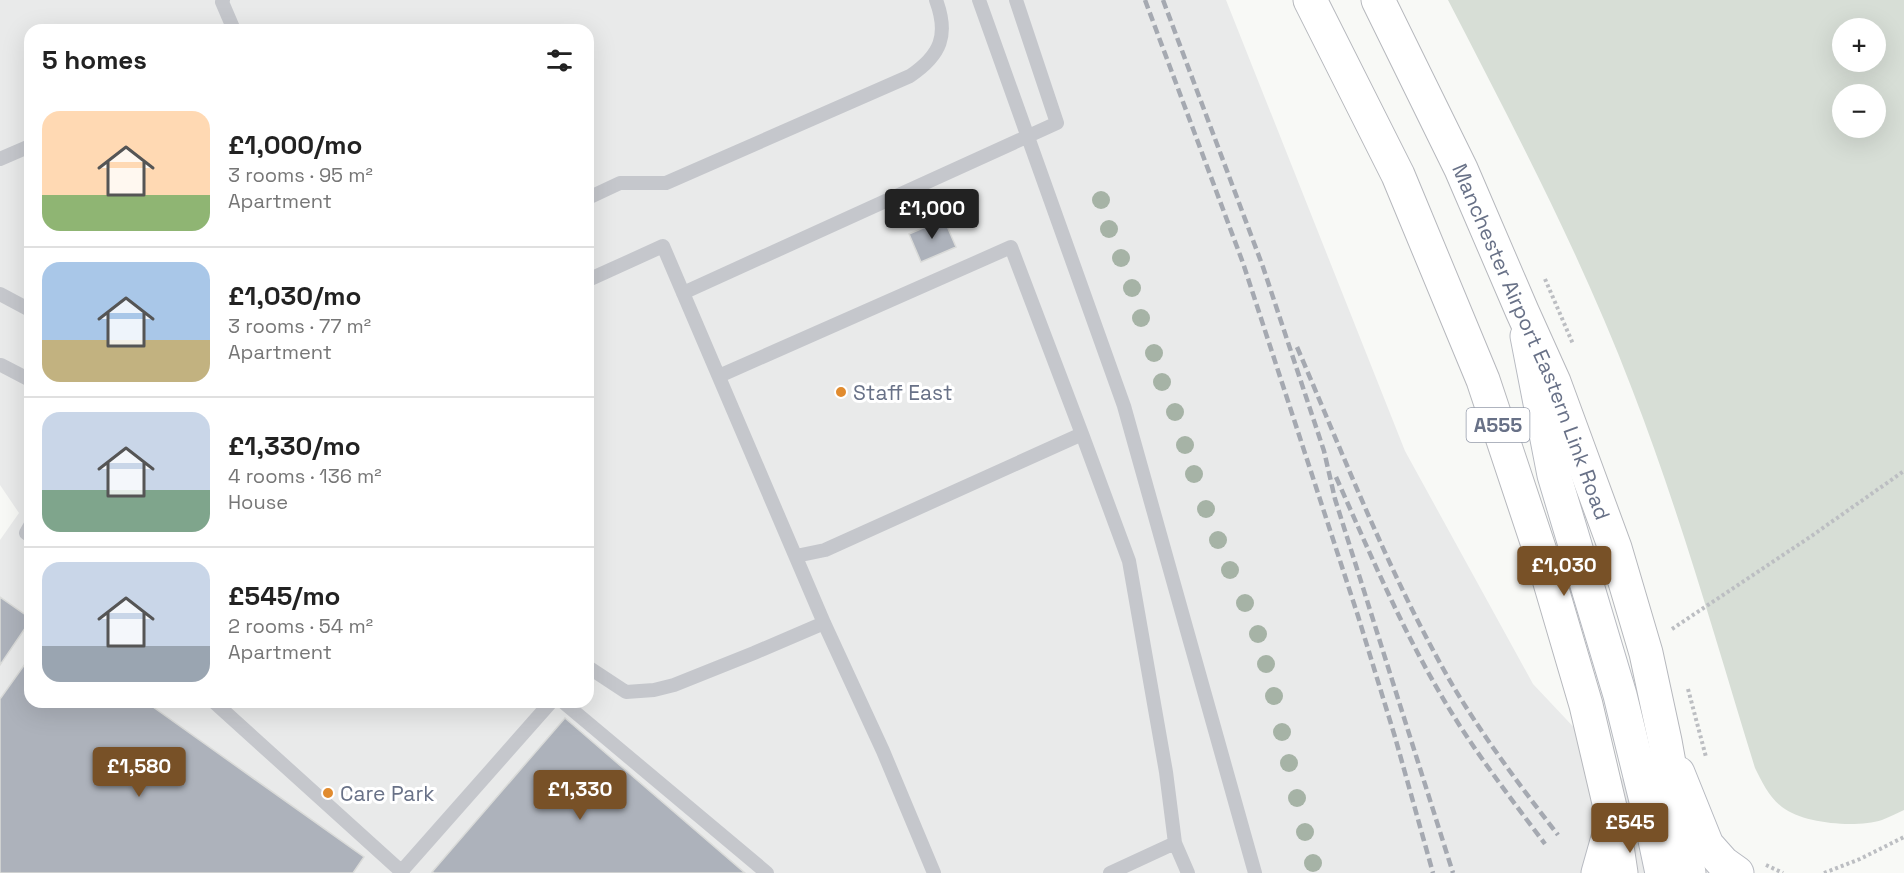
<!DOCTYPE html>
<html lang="en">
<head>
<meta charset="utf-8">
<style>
  :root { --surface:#fff; --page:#f2f2f2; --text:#222; --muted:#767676; --line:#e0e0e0; --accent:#785127 }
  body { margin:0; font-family:"Space Grotesk",sans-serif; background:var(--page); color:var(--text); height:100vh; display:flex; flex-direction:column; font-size:22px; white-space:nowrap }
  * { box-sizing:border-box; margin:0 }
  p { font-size:20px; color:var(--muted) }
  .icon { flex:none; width:33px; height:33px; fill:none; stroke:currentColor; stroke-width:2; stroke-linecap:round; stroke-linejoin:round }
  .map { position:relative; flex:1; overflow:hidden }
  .details { position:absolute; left:24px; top:24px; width:570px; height:684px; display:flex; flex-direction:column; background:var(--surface); border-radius:18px; box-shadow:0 6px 24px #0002 }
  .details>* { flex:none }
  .fabs { position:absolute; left:1832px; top:18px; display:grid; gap:12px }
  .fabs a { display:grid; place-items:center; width:54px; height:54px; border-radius:50%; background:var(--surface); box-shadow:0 6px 24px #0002; font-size:30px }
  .price { position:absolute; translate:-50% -51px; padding:0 14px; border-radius:6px; background:var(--accent); color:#fff; font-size:20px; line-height:39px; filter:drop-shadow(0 2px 3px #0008) }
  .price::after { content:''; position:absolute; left:50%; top:36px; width:18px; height:14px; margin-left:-9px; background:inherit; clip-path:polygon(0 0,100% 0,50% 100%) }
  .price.current { background:#222; color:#fff }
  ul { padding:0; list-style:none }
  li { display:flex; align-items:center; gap:18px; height:150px; padding:0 18px }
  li+li { border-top:2px solid var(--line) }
  li span { display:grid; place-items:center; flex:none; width:168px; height:120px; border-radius:18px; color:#555 }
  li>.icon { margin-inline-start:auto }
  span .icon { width:72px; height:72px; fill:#fffc; stroke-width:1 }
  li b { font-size:26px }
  h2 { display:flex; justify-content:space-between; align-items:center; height:72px; padding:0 18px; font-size:26px }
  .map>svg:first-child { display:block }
  .built { fill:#e9eaea; fill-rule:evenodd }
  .green { fill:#d7ded6; fill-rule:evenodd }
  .building { fill:#adb2bb; stroke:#dadbd9; stroke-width:1.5 }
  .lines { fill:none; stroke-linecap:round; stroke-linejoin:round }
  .secondary-casing { stroke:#b7bac1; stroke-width:35 }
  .highway-casing { stroke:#b6b8bd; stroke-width:35 }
  .path { stroke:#bcbec2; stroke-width:4; stroke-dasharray:3 3; stroke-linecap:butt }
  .lane { stroke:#c5c7cc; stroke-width:14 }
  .secondary { stroke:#fff; stroke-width:33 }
  .highway { stroke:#fff; stroke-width:33 }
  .rail { stroke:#a5a9b1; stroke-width:4.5; stroke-dasharray:9 4.5; stroke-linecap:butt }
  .tree { fill:#a6b3a6 }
  .poi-dot { fill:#e18b2e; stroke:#fff; stroke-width:2 }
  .labels { text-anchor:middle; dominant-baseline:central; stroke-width:6; stroke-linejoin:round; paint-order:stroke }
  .shield { fill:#fff; stroke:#959cab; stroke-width:1.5 }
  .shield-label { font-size:20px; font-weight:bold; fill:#687187 }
  .street-label { font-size:21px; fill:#687187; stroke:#fff }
  .poi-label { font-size:21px; fill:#687187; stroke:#fff; text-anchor:start }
</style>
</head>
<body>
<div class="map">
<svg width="1904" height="873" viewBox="0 0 1904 873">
  <rect width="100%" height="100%" fill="#f8f9f6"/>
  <path class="built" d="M 0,0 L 1226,0 L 1405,451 L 1533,684 L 1697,858 L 1716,873 L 0,873 L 0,540 L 19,513 L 0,485 ZM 30,30 L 588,30 L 588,702 L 30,702 Z"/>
  <path class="green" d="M 1448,0 L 1904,0 L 1904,810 C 1897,813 1890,817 1882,820 C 1856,828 1804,824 1782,807 C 1769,797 1762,782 1755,768 C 1716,641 1680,513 1632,389 C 1581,255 1514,128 1448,0 ZM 1842,28 L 1875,28 L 1875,62 L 1842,62 ZM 1842,94 L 1875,94 L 1875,128 L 1842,128 Z"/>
  <path class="building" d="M 944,219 L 956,247 L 921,262 L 909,234 Z
    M 0,597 L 30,618 L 30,621 L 0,665 Z
    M 30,657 L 30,702 L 146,702 L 364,857 L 353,873 L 0,873 L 0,699 Z
    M 565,718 L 745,873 L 434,873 L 432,872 Z"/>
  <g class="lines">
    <defs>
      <path id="secondary" d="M 1527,336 L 1554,475 L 1620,695 L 1651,821 L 1662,873
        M 1678,773 L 1707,845 L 1723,863 L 1737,873
        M 1598,873 L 1613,820"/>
      <g id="highway">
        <path d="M 1310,0 L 1398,175 L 1483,380 L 1546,569 L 1586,705 L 1613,820 L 1621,873"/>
        <path id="s1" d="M 1378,0 L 1461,169 L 1522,311 L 1554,382 L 1615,548 L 1646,653 L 1665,741 L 1689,873"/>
      </g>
    </defs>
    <use href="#secondary" class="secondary-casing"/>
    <use href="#highway" class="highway-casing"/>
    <path class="path" d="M 1545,279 L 1573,344
      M 1672,629 L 1810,537 L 1904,471
      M 1688,689 L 1706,757
      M 1766,865 L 1783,873
      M 1824,873 L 1860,859 L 1904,837"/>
    <path class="lane" d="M 223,0 L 222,2 L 234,30
      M 979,0 L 1124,406 L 1255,873
      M 0,159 L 30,146
      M 588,198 L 620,183 L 666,183 L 910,76 C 941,55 949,35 936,0
      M 588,280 L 663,246 L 824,623 L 883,751 L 934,873
      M 683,293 L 1057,123 L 1016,0
      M 0,294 L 30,310
      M 1,365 L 30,380
      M 719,376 L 1011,247 L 1082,434
      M 30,526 L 26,533 L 30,536
      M 796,556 L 825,550 L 1082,434 L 1129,561 L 1166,772 L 1175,843 L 1110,873
      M 588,667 L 626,692 L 654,690 L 674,685 L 754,653 L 824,623
      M 214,702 L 403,873
      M 563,702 L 767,873
      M 1175,843 L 1188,873
      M 400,873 L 551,702"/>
    <use href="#secondary" class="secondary"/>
    <use href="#highway" class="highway"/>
    <path class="rail" d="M 1145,0 L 1243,263 L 1358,616 L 1395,737 L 1433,873
      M 1163,0 L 1263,267 L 1324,451 L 1335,499 L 1453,873
      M 1297,347 C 1346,461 1391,579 1453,686 C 1484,738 1521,787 1558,835
      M 1336,477 C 1369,551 1400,625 1441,695 C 1471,747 1509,796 1545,844"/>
  </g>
  <g class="tree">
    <circle cx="1101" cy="200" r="9"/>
    <circle cx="1109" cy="229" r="9"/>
    <circle cx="1121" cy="258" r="9"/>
    <circle cx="1132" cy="288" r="9"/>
    <circle cx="1141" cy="318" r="9"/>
    <circle cx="1154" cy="353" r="9"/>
    <circle cx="1162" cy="382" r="9"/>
    <circle cx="1175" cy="412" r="9"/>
    <circle cx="1185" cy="445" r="9"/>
    <circle cx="1194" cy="474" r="9"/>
    <circle cx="1206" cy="509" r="9"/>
    <circle cx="1218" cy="540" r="9"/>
    <circle cx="1230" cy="570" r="9"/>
    <circle cx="1245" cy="603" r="9"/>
    <circle cx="1258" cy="634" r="9"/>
    <circle cx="1266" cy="664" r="9"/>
    <circle cx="1274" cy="696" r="9"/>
    <circle cx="1282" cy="732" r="9"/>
    <circle cx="1289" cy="763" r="9"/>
    <circle cx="1297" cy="798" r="9"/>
    <circle cx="1305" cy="832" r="9"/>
    <circle cx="1313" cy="863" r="9"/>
  </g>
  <g class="poi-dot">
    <circle cx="841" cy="392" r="6"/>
    <circle cx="328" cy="793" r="6"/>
  </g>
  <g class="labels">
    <rect class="shield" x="1466.5" y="408" width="63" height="34" rx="4.5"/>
    <g class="shield-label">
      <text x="1498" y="425">A555</text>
    </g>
    <g class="street-label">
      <text stroke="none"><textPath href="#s1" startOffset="375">Manchester Airport Eastern Link Road</textPath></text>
    </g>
    <g class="poi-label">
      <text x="853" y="392">Staff East</text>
      <text x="340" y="793">Care Park</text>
    </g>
  </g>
</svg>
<div class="fabs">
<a>+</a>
<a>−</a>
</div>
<b class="price current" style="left:932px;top:240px">£1,000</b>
<b class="price" style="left:1564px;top:597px">£1,030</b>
<b class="price" style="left:139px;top:798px">£1,580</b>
<b class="price" style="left:580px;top:821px">£1,330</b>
<b class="price" style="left:1630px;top:854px">£545</b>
<section class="details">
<h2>5 homes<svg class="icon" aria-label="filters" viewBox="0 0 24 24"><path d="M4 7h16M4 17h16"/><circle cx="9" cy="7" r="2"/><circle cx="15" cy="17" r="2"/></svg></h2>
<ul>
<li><span style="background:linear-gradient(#ffd9b3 70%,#8fb573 0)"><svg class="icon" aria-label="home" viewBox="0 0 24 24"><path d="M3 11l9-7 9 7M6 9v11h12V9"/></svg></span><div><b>£1,000/mo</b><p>3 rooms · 95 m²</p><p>Apartment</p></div></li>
<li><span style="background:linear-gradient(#a9c7e8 65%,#c2b280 0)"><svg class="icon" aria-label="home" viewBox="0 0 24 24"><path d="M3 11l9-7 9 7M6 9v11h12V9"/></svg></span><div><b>£1,030/mo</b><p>3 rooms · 77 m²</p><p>Apartment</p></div></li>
<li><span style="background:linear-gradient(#c9d6e8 65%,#7fa58c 0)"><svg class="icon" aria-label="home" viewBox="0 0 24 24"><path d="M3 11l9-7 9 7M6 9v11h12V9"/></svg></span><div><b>£1,330/mo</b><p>4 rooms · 136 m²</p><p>House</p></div></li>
<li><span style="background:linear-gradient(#c9d6e8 70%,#9aa5b1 0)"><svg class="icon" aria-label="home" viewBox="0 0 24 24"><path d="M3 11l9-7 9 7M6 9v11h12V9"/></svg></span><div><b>£545/mo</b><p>2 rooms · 54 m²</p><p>Apartment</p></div></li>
</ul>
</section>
</div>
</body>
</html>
